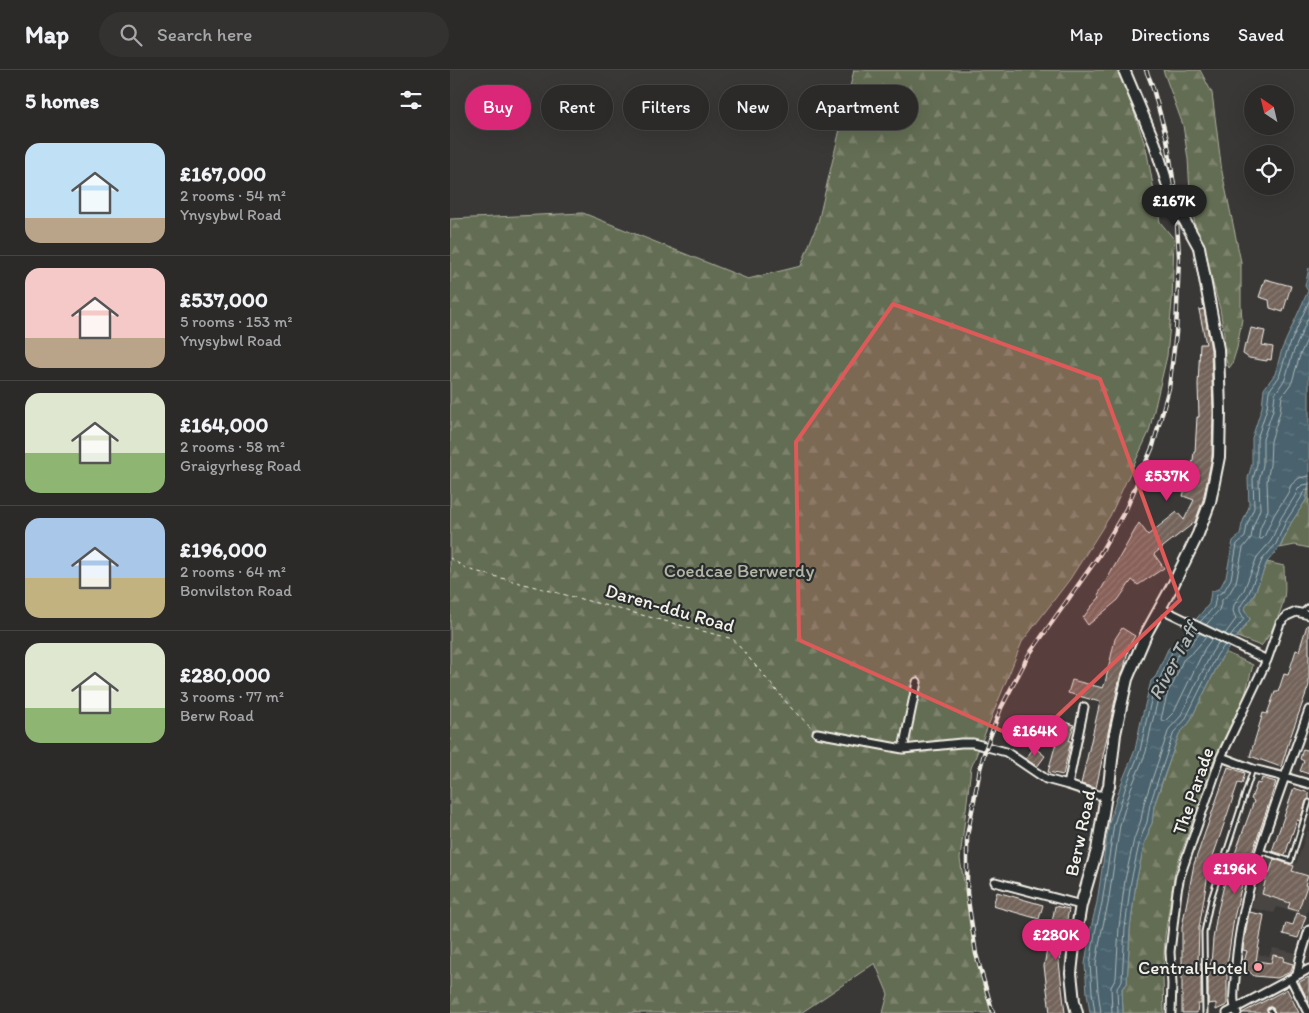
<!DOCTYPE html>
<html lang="en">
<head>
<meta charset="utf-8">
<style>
  :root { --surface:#2b2a29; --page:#333231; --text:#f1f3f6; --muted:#a6a7a8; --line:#474646; --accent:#db2777 }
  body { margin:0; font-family:Itim,sans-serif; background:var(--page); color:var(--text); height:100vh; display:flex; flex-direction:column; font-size:19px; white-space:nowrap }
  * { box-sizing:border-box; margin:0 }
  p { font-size:16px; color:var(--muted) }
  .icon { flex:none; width:28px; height:28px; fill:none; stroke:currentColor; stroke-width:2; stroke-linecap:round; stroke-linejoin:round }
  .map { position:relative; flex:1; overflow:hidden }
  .sheet { display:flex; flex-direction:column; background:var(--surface); width:450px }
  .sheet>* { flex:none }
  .hud { position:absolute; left:15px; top:15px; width:475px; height:45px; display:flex; gap:10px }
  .needle { width:32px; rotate:325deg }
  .controls { position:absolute; left:794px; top:15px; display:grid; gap:10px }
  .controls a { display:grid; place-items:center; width:50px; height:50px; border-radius:50%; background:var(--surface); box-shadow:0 5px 20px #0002,0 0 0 1px var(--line); font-size:25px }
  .price { position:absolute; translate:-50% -42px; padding:0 11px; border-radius:18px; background:var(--accent); color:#fff; font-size:16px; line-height:32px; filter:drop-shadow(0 1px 2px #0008) }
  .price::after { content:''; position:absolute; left:50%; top:30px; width:15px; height:11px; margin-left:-8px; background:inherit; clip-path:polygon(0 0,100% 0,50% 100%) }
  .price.active { background:#222; color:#fff }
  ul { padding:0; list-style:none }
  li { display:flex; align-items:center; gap:15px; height:125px; padding:0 25px }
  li+li { border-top:1px solid var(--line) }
  li span { display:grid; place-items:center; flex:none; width:140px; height:100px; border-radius:15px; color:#555 }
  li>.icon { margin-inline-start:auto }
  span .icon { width:60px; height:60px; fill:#fffc; stroke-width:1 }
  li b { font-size:21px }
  h2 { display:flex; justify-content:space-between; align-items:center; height:60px; padding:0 25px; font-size:21px }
  .chip { padding:0 18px; border-radius:22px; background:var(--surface); box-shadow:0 5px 20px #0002,0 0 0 1px var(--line); font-size:18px; line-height:45px }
  .chip.active { background:var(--accent); color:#fff }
  header { display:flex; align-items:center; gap:30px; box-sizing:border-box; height:70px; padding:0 25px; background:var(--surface); border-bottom:1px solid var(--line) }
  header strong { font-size:24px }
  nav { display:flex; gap:28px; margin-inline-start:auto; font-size:18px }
  .search { width:350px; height:45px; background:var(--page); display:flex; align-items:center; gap:12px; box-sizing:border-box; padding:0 18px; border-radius:28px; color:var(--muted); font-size:19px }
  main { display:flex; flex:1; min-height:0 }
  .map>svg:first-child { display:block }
  .built { fill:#4a4542 }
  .forest { fill:url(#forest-firs); stroke:#acaf9e }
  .water { fill:url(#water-ripples); stroke:#8d9b9e }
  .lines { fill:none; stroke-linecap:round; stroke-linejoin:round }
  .shore { stroke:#afb8b7; stroke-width:1 }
  .building { fill:url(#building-hatch); stroke:#f4f1e8 }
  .lane-casing { stroke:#f4f1e8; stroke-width:7 }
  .street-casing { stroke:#f4f1e8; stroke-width:11 }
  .secondary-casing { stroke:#f4f1e8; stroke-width:14 }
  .path { stroke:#f4f1e8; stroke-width:1; stroke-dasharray:4 4; stroke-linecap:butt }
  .lane { stroke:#2a2d2e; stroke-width:3 }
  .street { stroke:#2a2d2e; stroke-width:7 }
  .secondary { stroke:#2a2d2e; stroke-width:10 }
  .rail-casing { stroke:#f4f1e8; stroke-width:4.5 }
  .rail { stroke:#2a2d2e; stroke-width:2.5; stroke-dasharray:8; stroke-linecap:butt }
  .secondary-bridge-casing { stroke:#f4f1e8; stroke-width:14; stroke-linecap:butt }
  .secondary-bridge { stroke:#2a2d2e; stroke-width:10 }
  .marked { fill:#de5a58; fill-opacity:0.2; stroke:#de5a58; stroke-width:4; stroke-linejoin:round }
  .poi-dot { fill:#ff9aa2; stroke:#2a2d2e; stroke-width:2 }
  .labels { text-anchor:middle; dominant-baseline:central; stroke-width:4.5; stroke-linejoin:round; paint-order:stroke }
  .park-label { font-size:19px; fill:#b3b6a5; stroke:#2a2d2e }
  .street-label { font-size:19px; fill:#f4f1e8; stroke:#2a2d2e }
  .poi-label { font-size:19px; fill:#f4f1e8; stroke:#2a2d2e; text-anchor:end }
  .water-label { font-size:20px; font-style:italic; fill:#afb8b7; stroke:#2a2d2e }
</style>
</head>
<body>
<header>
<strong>Map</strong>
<div class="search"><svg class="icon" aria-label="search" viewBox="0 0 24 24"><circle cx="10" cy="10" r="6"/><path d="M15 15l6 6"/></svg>Search here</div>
<nav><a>Map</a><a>Directions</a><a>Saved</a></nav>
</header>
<main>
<section class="sheet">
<h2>5 homes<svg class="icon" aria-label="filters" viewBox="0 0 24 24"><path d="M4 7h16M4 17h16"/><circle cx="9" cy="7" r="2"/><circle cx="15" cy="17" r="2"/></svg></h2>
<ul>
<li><span style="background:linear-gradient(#bfe0f5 75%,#b9a48a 0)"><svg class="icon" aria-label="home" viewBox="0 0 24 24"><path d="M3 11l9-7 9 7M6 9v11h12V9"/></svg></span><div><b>£167,000</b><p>2 rooms · 54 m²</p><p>Ynysybwl Road</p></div></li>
<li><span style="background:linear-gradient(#f6c9c9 70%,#b9a48a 0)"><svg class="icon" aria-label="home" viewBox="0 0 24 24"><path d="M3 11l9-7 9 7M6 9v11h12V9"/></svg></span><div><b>£537,000</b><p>5 rooms · 153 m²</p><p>Ynysybwl Road</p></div></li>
<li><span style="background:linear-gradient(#dfe7d0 60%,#8fb573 0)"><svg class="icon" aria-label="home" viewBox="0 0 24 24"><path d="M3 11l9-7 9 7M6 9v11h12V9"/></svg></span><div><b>£164,000</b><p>2 rooms · 58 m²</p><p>Graigyrhesg Road</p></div></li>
<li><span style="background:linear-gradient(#a9c7e8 60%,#c2b280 0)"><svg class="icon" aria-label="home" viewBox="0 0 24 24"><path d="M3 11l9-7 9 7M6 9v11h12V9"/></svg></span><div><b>£196,000</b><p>2 rooms · 64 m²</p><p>Bonvilston Road</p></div></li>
<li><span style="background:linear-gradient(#dfe7d0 65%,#8fb573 0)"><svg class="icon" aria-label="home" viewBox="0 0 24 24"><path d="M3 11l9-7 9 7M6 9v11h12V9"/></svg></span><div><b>£280,000</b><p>3 rooms · 77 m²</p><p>Berw Road</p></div></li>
</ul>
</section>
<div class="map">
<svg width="859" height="943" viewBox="0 0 859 943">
  <defs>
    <pattern id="forest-firs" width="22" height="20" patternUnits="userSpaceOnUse" patternTransform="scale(1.25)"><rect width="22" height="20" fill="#646d53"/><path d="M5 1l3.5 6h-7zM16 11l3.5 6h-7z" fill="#7b826c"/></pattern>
    <pattern id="water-ripples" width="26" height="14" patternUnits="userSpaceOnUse" patternTransform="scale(1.25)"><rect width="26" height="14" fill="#48626d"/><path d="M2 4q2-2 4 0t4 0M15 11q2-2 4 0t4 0" fill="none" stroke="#637982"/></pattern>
    <pattern id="building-hatch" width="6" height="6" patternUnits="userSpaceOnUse" patternTransform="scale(1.25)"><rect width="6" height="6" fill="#73645a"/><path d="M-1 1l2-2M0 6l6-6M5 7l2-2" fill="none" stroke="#887b72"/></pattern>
  </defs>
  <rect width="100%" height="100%" fill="#393837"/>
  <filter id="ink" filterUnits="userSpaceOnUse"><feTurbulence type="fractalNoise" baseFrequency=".02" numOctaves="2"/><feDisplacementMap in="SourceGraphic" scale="10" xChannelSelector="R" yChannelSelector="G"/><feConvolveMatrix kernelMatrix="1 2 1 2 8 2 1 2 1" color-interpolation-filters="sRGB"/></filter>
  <g filter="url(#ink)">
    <path class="built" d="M 857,761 L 859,761 L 859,835 L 856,846 L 827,837 L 824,843 L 801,838 L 817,785 L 846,794 Z
      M 823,878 L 846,883 L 841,901 L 827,908 L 804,906 L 793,896 L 795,888 L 792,882 L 819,886 Z"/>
    <path class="forest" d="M 404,0 L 670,0 L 696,78 L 710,152 L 724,169 L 722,232 L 717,286 L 699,362 L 660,446 L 620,509 L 572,572 L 521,698 L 510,789 L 526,884 L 543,943 L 433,943 L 438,924 L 425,893 L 351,943 L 0,943 L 0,149 L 133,143 L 298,209 L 351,196 L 368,152 Z
      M 713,0 L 750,0 L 762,23 L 772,102 L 791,192 L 791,235 L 792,249 L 787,278 L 782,294 L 779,298 L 773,283 L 774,264 L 770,239 L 752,174 L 748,166 L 741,138 L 738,89 L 733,55 Z
      M 859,412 L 859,478 L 845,475 L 830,478 L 841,453 L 856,430 Z
      M 817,492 L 834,496 C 834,506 836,518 834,528 C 831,543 821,565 811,576 L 787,567 L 800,549 L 794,539 L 804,525 Z
      M 775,582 L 803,595 L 795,625 L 766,685 L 725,801 L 715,865 L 713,908 L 714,943 L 673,943 L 672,918 L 677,914 L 680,859 L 686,812 L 695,771 L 698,765 L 699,759 L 702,753 L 704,736 L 729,664 L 739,653 L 772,587 Z"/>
    <path class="water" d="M 859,198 L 859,412 L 856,430 L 841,453 L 830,477 L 817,492 L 804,525 L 794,539 L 800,549 L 772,587 L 739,653 L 729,664 L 713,709 L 704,736 L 702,753 L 699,759 L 698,765 L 695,771 L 686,812 L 680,859 L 677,914 L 672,918 L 673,943 L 640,943 L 637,923 L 635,894 L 640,862 L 647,832 L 659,753 L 671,714 L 685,680 L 691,651 L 701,611 L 706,606 L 718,579 L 731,567 L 759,534 L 761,522 L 770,518 L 776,507 L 783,471 L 790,465 L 792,454 L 799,437 L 798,408 L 802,394 L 802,368 L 812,337 L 814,319 L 825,304 L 832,279 L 858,221 L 855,216 Z"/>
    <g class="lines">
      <path class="shore" d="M 859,265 L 850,285 L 842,312 L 832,326 L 830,342 L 821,371 L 820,395 L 817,411 L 818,440 L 810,459 L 809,466 L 810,469 L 812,469 L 814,467 L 824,445 L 838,423 L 841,415 L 849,408 L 859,406
        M 750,552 L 764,537 L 766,526 L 774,521 L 781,509 L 787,474 L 795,467 L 797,455 L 804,438 L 803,409 L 807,394 L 807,369 L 817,338 L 819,321 L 829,307 L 837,281 L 859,231
        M 756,555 L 769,540 L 772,530 L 779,524 L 786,512 L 793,478 L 801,468 L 803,457 L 810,439 L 809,410 L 813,395 L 813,369 L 823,340 L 825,324 L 835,309 L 843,283 L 859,246
        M 775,564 L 786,549 L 783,541 L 784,535 L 794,520 L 807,487 L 821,471 L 831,448 L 845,426 L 848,419 L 852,415 L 859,414
        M 757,566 L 745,580 L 733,590 L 723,614 L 718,621 L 711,649 L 712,651 L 715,651 L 724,642 L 755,578 L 762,569
        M 780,567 L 794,549 L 790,541 L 790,537 L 799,523 L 812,490 L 826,474 L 836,451 L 851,428 L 853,423 L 856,420 L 859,420
        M 645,943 L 642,922 L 640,894 L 645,863 L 652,833 L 664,754 L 676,716 L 690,681 L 696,652 L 705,614 L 710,608 L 722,582 L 735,571 L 744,560
        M 651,943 L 648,921 L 646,894 L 651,864 L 658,834 L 670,755 L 681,718 L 696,682 L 702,653 L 711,617 L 716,611 L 727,586 L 740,575 L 750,563
        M 662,943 L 661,917 L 666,908 L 669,857 L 675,810 L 684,769 L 691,750 L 694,733 L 719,659 L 730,647 L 762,582 L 769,572
        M 668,943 L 667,918 L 672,911 L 675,858 L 681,811 L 690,770 L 697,752 L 700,734 L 724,662 L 735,650 L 767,585 L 775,575"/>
    </g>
    <path class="building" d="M 815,209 L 841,216 L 833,242 L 820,238 L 819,230 L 809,227 Z
      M 754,239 L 761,280 L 763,341 L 762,387 L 753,430 L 745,452 L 704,484 L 714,498 L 688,515 L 682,510 L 668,530 L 638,555 L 633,548 L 641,537 L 650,527 L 648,525 L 689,453 L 698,465 L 727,442 L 734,450 L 744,430 L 733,426 L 743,390 L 744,382 L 745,382 L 747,347 L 749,347 L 748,315 L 750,274 L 756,274 L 749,240 Z
      M 801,258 L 815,261 L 812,275 L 823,277 L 821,290 L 817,289 L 817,291 L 799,288 L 793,284 L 795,273 L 797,274 Z
      M 857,555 L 859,555 L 859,615 L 840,668 L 831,697 L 800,686 L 813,643 L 817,644 L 825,622 L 828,622 L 834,604 L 838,605 L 846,580 L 849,581 Z
      M 672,558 L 685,566 L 679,576 L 674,599 L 670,607 L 646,718 L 631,714 L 650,632 L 618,623 L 622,610 L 653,618 L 655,613 L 665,569 Z
      M 612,651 L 624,655 L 619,671 L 621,671 L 613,705 L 598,702 Z
      M 584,677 L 595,686 L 587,697 L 576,689 Z
      M 858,678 L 859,678 L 859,704 L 850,701 L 854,691 L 850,689 L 853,679 L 857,680 Z
      M 778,697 L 795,703 L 792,714 L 788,713 L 757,804 L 758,804 L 749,858 L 748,893 L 751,893 L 751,934 L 748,934 L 747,943 L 732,943 L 732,857 L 744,794 Z
      M 812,708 L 826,712 L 792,814 L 784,848 L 777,895 L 777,935 L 766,940 L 766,933 L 758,934 L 758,894 L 761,894 L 763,869 L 767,844 L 775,811 L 804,731 L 801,729 L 807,713 L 810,714 Z
      M 844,718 L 859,723 L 859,729 L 856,731 L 850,751 L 847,750 L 835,785 L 822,781 Z
      M 824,789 L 844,796 L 842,801 L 858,806 L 855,815 L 857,816 L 848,841 L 838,838 L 840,833 L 812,824 L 817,804 L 819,804 Z
      M 547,822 L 593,835 L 589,849 L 543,836 Z
      M 605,836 L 619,839 L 609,892 L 615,943 L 600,943 L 594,896 Z
      M 799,842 L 814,845 L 806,891 L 821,893 L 823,885 L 834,887 L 833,891 L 843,894 L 841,902 L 827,908 L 804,906 L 793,896 L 797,881 L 793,880 L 793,878 Z
      M 847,843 L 856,846 L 848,868 L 833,864 L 836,853 L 843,855 Z
      M 859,907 L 859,933 L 849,912 Z
      M 837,919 L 849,943 L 825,943 L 823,938 L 820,937 L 817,939 L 818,943 L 792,943 Z"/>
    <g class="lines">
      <defs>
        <path id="lane" d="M 852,542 L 859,536
          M 810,781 L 841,791 L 859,732
          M 820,940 L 822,943
          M 755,943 L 754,862 L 761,829 L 803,699"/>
        <path id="street" d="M 710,538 L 817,590
          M 367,663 L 453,679 L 511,673 L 523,673 L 556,682 L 596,709 L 618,715 L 648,725 L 656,725
          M 453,679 L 467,612
          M 771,687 L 803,699 L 835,707 L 859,714
          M 618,715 L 634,637
          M 545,812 L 631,835
          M 847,905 L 850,889 L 859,860
          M 841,909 L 858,943
          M 721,943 L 722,914 L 720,882 L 727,821 L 730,806 L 771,687 L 817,590 L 830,553 L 837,546 L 846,542 L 859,545
          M 777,943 L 859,899
          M 787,943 C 782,933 784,920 785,909 C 789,818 829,726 859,640"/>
        <path id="secondary" d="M 674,0 L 705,74 L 721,126
          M 627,943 L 624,932 L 621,903 L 624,876 L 631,835 L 647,780 L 656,725 L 659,716 L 665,664 L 677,609 L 697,562 L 723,515 L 748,464 L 760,432 L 769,387 L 770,341 L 768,279 L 749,177"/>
      </defs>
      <use href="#lane" class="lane-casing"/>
      <use href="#street" class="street-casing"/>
      <use href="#secondary" class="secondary-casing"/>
      <path class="path" d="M 0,488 L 17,499 L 283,569 L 343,640 L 362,658"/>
      <use href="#lane" class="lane"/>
      <use href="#street" class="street"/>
      <use href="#secondary" class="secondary"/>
      <defs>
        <path id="rail" d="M 543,943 L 526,884 L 517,823 L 517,766 L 530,699 L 535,680 L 551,638 L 578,586 L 648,487 L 676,439 L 703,376 L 719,318 L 726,263 L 729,186 L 725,122 L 717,69 L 702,15 L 696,0"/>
      </defs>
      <use href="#rail" class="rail-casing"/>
      <use href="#rail" class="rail"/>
      <defs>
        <path id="secondary-bridge" d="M 721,126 L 749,177"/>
      </defs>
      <use href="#secondary-bridge" class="secondary-bridge-casing"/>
      <use href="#secondary-bridge" class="secondary-bridge"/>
    </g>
  </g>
  <path class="marked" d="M 443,234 L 650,309 L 730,530 L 579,673 L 349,570 L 346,372 Z"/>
  <circle class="poi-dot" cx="808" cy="897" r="5"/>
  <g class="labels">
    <g class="park-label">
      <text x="289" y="500">Coedcae Berwerdy</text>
    </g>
    <g class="street-label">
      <text transform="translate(220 538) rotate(16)">Daren-ddu Road</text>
      <text transform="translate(743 721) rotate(-71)">The Parade</text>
      <text transform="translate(630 763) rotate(-78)">Berw Road</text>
    </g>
    <g class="poi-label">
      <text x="798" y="897">Central Hotel</text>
    </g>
    <g class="water-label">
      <text transform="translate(723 591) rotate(-62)">River Taff</text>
    </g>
  </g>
</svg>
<div class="controls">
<a><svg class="needle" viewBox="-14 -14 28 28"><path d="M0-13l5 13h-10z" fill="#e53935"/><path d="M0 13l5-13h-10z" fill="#a6a7a8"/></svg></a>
<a><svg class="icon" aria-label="locate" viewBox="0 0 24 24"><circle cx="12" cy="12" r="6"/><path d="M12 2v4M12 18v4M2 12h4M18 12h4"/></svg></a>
</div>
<b class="price active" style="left:724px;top:157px">£167K</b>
<b class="price" style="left:717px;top:432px">£537K</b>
<b class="price" style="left:585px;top:687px">£164K</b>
<b class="price" style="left:785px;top:825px">£196K</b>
<b class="price" style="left:606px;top:891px">£280K</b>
<div class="hud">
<a class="chip active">Buy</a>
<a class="chip">Rent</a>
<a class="chip">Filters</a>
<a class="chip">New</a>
<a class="chip">Apartment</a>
</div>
</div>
</main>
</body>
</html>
